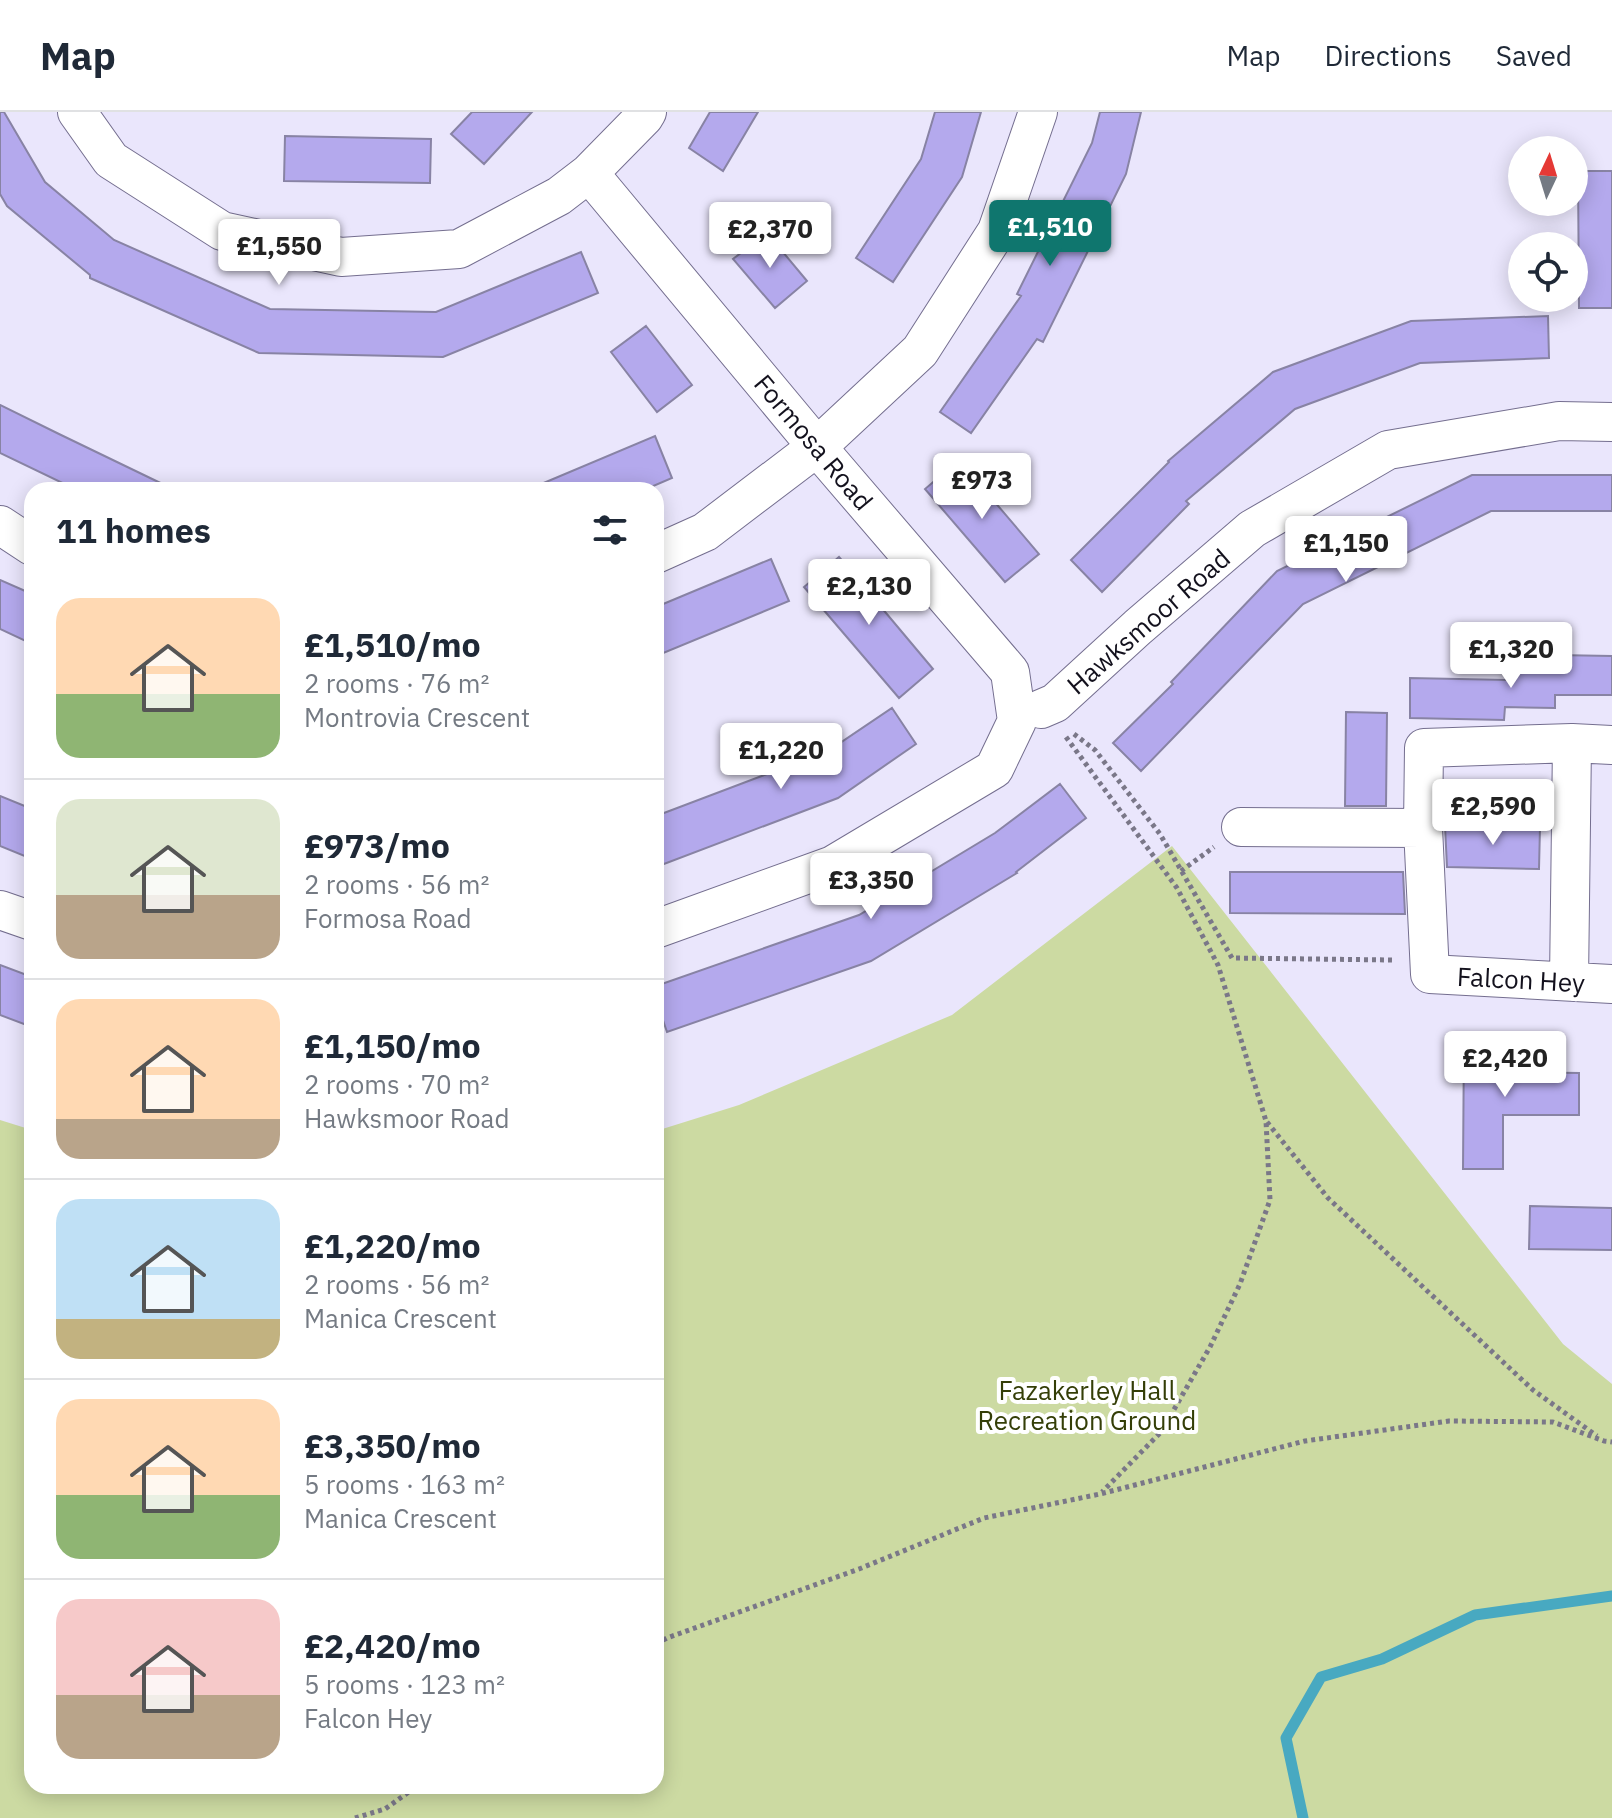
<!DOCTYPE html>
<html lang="en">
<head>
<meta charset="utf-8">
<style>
  :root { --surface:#fff; --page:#f2f2f3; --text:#1f2937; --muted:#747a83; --line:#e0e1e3; --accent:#0f766e }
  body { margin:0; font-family:"IBM Plex Sans",sans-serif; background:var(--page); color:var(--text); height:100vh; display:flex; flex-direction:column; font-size:30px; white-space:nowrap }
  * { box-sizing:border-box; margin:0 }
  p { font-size:26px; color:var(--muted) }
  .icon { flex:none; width:44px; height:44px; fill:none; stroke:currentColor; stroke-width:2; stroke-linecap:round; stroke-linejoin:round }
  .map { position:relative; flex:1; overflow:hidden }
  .drawer { position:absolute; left:24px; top:370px; width:640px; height:1312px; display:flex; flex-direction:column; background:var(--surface); border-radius:24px; box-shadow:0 4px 20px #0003 }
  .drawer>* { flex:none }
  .needle { width:52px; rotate:4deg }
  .fabs { position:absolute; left:1508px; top:24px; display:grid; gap:16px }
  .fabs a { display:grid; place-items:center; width:80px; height:80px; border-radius:50%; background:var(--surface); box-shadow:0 4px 20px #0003; font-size:40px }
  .price { position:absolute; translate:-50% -68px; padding:0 18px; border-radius:8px; background:#fff; color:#222; font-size:26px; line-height:52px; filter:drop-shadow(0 2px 4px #0008) }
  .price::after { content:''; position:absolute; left:50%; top:48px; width:24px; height:18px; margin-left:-12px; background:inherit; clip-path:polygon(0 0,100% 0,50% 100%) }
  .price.current { background:var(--accent); color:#fff }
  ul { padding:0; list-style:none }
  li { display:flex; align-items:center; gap:24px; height:200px; padding:0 32px }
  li+li { border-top:2px solid var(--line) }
  li span { display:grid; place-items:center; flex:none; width:224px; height:160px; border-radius:24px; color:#555 }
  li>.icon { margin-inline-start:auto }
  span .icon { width:96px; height:96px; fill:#fffc; stroke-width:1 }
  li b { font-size:34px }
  h2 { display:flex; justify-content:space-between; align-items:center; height:96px; padding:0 32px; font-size:34px }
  header { display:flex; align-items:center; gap:48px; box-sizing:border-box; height:112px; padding:0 40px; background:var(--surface); border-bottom:2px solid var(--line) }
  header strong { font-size:38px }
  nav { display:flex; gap:44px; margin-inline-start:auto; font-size:28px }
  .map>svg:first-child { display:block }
  .green { fill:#ccdaa2 }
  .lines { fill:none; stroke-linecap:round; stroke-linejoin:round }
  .stream { stroke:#48a9c1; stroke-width:11 }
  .building { fill:#b4a9ed; stroke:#8883a4; stroke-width:2 }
  .minor-casing { stroke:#746e8f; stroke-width:40 }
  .path { stroke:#7a7788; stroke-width:5; stroke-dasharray:4 4; stroke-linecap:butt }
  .minor { stroke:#fff; stroke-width:38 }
  .labels { text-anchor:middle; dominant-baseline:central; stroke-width:8; stroke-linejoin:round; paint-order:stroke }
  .street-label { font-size:26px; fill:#13111d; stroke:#fff }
  .park-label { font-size:26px; fill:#343e07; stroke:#fff }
</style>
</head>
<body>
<header>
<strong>Map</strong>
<nav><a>Map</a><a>Directions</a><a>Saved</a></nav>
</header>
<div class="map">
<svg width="1612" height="1706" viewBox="0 0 1612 1706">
  <rect width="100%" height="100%" fill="#eae6fc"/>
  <path class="green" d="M 1172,734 L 1563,1232 L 1612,1272 L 1612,1706 L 0,1706 L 0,1008 L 32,1018 L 32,1674 L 656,1674 L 656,1019 L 739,993 L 952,903 Z"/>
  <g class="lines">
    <path class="stream" d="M 1303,1706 L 1286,1626 L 1321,1565 L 1382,1547 L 1475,1503 L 1612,1484"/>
  </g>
  <path class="building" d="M 0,0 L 4,0 L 45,70 L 114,128 L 270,197 L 436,200 L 581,140 L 598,181 L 443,245 L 259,241 L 90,166 L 90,163 L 7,94 L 0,82 Z
    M 472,0 L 532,0 L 484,52 L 451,22 Z
    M 710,0 L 758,0 L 723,59 L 689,36 Z
    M 935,0 L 981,0 L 962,65 L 893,170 L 856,146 L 921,47 Z
    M 1100,0 L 1141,0 L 1126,62 L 1043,230 L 1037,227 L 971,321 L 940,300 L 1021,184 L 1017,182 L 1092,31 Z
    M 285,24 L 431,27 L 430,71 L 284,69 Z
    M 1578,59 L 1612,59 L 1612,196 L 1579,196 Z
    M 767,121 L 807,169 L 775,196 L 733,147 Z
    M 1548,204 L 1549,246 L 1420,251 L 1295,297 L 1186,389 L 1189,392 L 1102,480 L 1071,448 L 1169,350 L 1168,349 L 1273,260 L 1411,209 Z
    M 646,214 L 692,273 L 657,300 L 611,240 Z
    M 0,293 L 59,322 L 175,378 L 77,378 L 0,341 Z
    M 655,324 L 672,366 L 644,378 L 527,378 Z
    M 959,348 L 1039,442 L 1005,470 L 925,377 Z
    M 1472,363 L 1612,363 L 1612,399 L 1491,399 L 1303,492 L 1141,659 L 1113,631 L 1173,572 L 1171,570 L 1277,459 Z
    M 839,445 L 933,557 L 899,586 L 804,475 Z
    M 771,447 L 789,489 L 656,544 L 656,495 Z
    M 0,468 L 32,482 L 32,532 L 0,517 Z
    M 1556,543 L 1612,544 L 1612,583 L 1555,583 L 1555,596 L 1505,595 L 1504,608 L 1410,606 L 1410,566 L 1508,568 L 1508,557 L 1555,557 Z
    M 892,596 L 916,632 L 838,686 L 656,755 L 656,704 L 828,639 Z
    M 1346,600 L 1387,601 L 1386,694 L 1345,694 Z
    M 1060,672 L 1086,706 L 1016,760 L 1017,761 L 871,849 L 667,920 L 656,888 L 656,874 L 859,803 L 995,721 Z
    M 0,684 L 32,697 L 32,747 L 0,734 Z
    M 1445,714 L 1540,715 L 1539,757 L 1447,755 Z
    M 1230,760 L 1403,760 L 1405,802 L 1230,801 Z
    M 0,853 L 32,865 L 32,915 L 0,903 Z
    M 1464,923 L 1504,923 L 1504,960 L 1579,961 L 1579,1003 L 1503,1003 L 1503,1057 L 1463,1057 Z
    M 1530,1094 L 1612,1096 L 1612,1138 L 1529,1137 Z"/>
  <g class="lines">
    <defs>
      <path id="minor" d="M 77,0 L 111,48 L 222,119 L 341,145 L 459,137 L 559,84 L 589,61 L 644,5 L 647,0
        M 589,61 L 817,335 L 1010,560 L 1017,609 L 994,657 L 833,753 L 656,817
        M 0,413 L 32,434
        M 656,442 L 705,420 L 817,335 L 920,239 L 997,119 L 1038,0
        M 1041,597 L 1055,591 L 1138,515 L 1252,417 L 1388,338 L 1559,309 L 1612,310
        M 1612,633 L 1572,631 L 1424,636 L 1423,716 L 1430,862 L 1612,872
        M 1241,715 L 1423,716
        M 0,798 L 32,809
        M 1569,869 L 1572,631"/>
    </defs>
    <use href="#minor" class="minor-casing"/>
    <path class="path" d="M 1074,622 L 1095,638 L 1160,722 L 1232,846 L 1394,848
      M 1066,625 L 1177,776 L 1218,853 L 1266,1009 L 1270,1088 L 1240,1172 L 1210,1235 L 1161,1320 L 1102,1380
      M 1181,759 L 1214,735
      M 1267,1010 L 1328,1086 L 1533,1278 L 1597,1324
      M 656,1532 L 667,1526 L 859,1457 L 984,1406 L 1100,1382 L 1305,1329 L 1449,1309 L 1553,1310 L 1604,1329 L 1612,1330
      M 355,1706 L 385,1697 L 417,1674"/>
    <use href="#minor" class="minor"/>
  </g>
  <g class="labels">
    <g class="street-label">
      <text transform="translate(814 330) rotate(50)">Formosa Road</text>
      <text transform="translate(1148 509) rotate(-41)">Hawksmoor Road</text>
      <text transform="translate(1521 867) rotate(3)">Falcon Hey</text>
    </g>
    <g class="park-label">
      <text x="1087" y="1278">Fazakerley Hall<tspan x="1087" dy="30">Recreation Ground</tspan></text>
    </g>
  </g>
</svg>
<div class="fabs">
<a><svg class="needle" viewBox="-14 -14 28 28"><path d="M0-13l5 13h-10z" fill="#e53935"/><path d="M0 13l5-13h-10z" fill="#747a83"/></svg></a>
<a><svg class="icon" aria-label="locate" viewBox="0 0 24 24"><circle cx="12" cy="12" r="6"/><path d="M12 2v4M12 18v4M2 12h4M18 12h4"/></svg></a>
</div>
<b class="price current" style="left:1050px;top:156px">£1,510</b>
<b class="price" style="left:770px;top:158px">£2,370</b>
<b class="price" style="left:279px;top:175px">£1,550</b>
<b class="price" style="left:982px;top:409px">£973</b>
<b class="price" style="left:1346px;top:472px">£1,150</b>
<b class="price" style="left:869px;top:515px">£2,130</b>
<b class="price" style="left:1511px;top:578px">£1,320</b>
<b class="price" style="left:781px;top:679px">£1,220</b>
<b class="price" style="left:1493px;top:735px">£2,590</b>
<b class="price" style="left:871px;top:809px">£3,350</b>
<b class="price" style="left:1505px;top:987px">£2,420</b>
<section class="drawer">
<h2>11 homes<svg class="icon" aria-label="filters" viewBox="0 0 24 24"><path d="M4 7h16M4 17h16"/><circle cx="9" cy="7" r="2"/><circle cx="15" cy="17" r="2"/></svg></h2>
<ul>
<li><span style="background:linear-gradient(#ffd9b3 60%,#8fb573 0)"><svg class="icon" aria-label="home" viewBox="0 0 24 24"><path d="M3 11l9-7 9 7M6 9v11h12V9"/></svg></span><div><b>£1,510/mo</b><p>2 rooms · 76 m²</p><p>Montrovia Crescent</p></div></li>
<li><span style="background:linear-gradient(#dfe7d0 60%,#b9a48a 0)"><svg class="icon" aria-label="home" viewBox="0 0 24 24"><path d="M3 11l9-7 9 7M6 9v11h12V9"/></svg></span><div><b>£973/mo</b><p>2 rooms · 56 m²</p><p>Formosa Road</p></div></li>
<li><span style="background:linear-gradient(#ffd9b3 75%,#b9a48a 0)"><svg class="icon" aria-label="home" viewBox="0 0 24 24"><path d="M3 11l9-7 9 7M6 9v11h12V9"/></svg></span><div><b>£1,150/mo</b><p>2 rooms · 70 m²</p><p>Hawksmoor Road</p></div></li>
<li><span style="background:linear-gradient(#bfe0f5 75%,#c2b280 0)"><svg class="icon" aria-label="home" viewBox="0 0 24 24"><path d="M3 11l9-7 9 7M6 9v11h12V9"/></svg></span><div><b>£1,220/mo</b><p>2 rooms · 56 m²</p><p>Manica Crescent</p></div></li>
<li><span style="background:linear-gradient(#ffd9b3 60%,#8fb573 0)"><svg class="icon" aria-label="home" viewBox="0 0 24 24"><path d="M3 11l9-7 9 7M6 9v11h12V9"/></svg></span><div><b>£3,350/mo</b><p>5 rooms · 163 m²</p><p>Manica Crescent</p></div></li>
<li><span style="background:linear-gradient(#f6c9c9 60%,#b9a48a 0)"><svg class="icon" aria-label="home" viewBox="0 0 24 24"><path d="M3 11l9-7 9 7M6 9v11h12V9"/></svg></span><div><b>£2,420/mo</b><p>5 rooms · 123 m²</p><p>Falcon Hey</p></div></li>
</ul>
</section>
</div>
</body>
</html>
